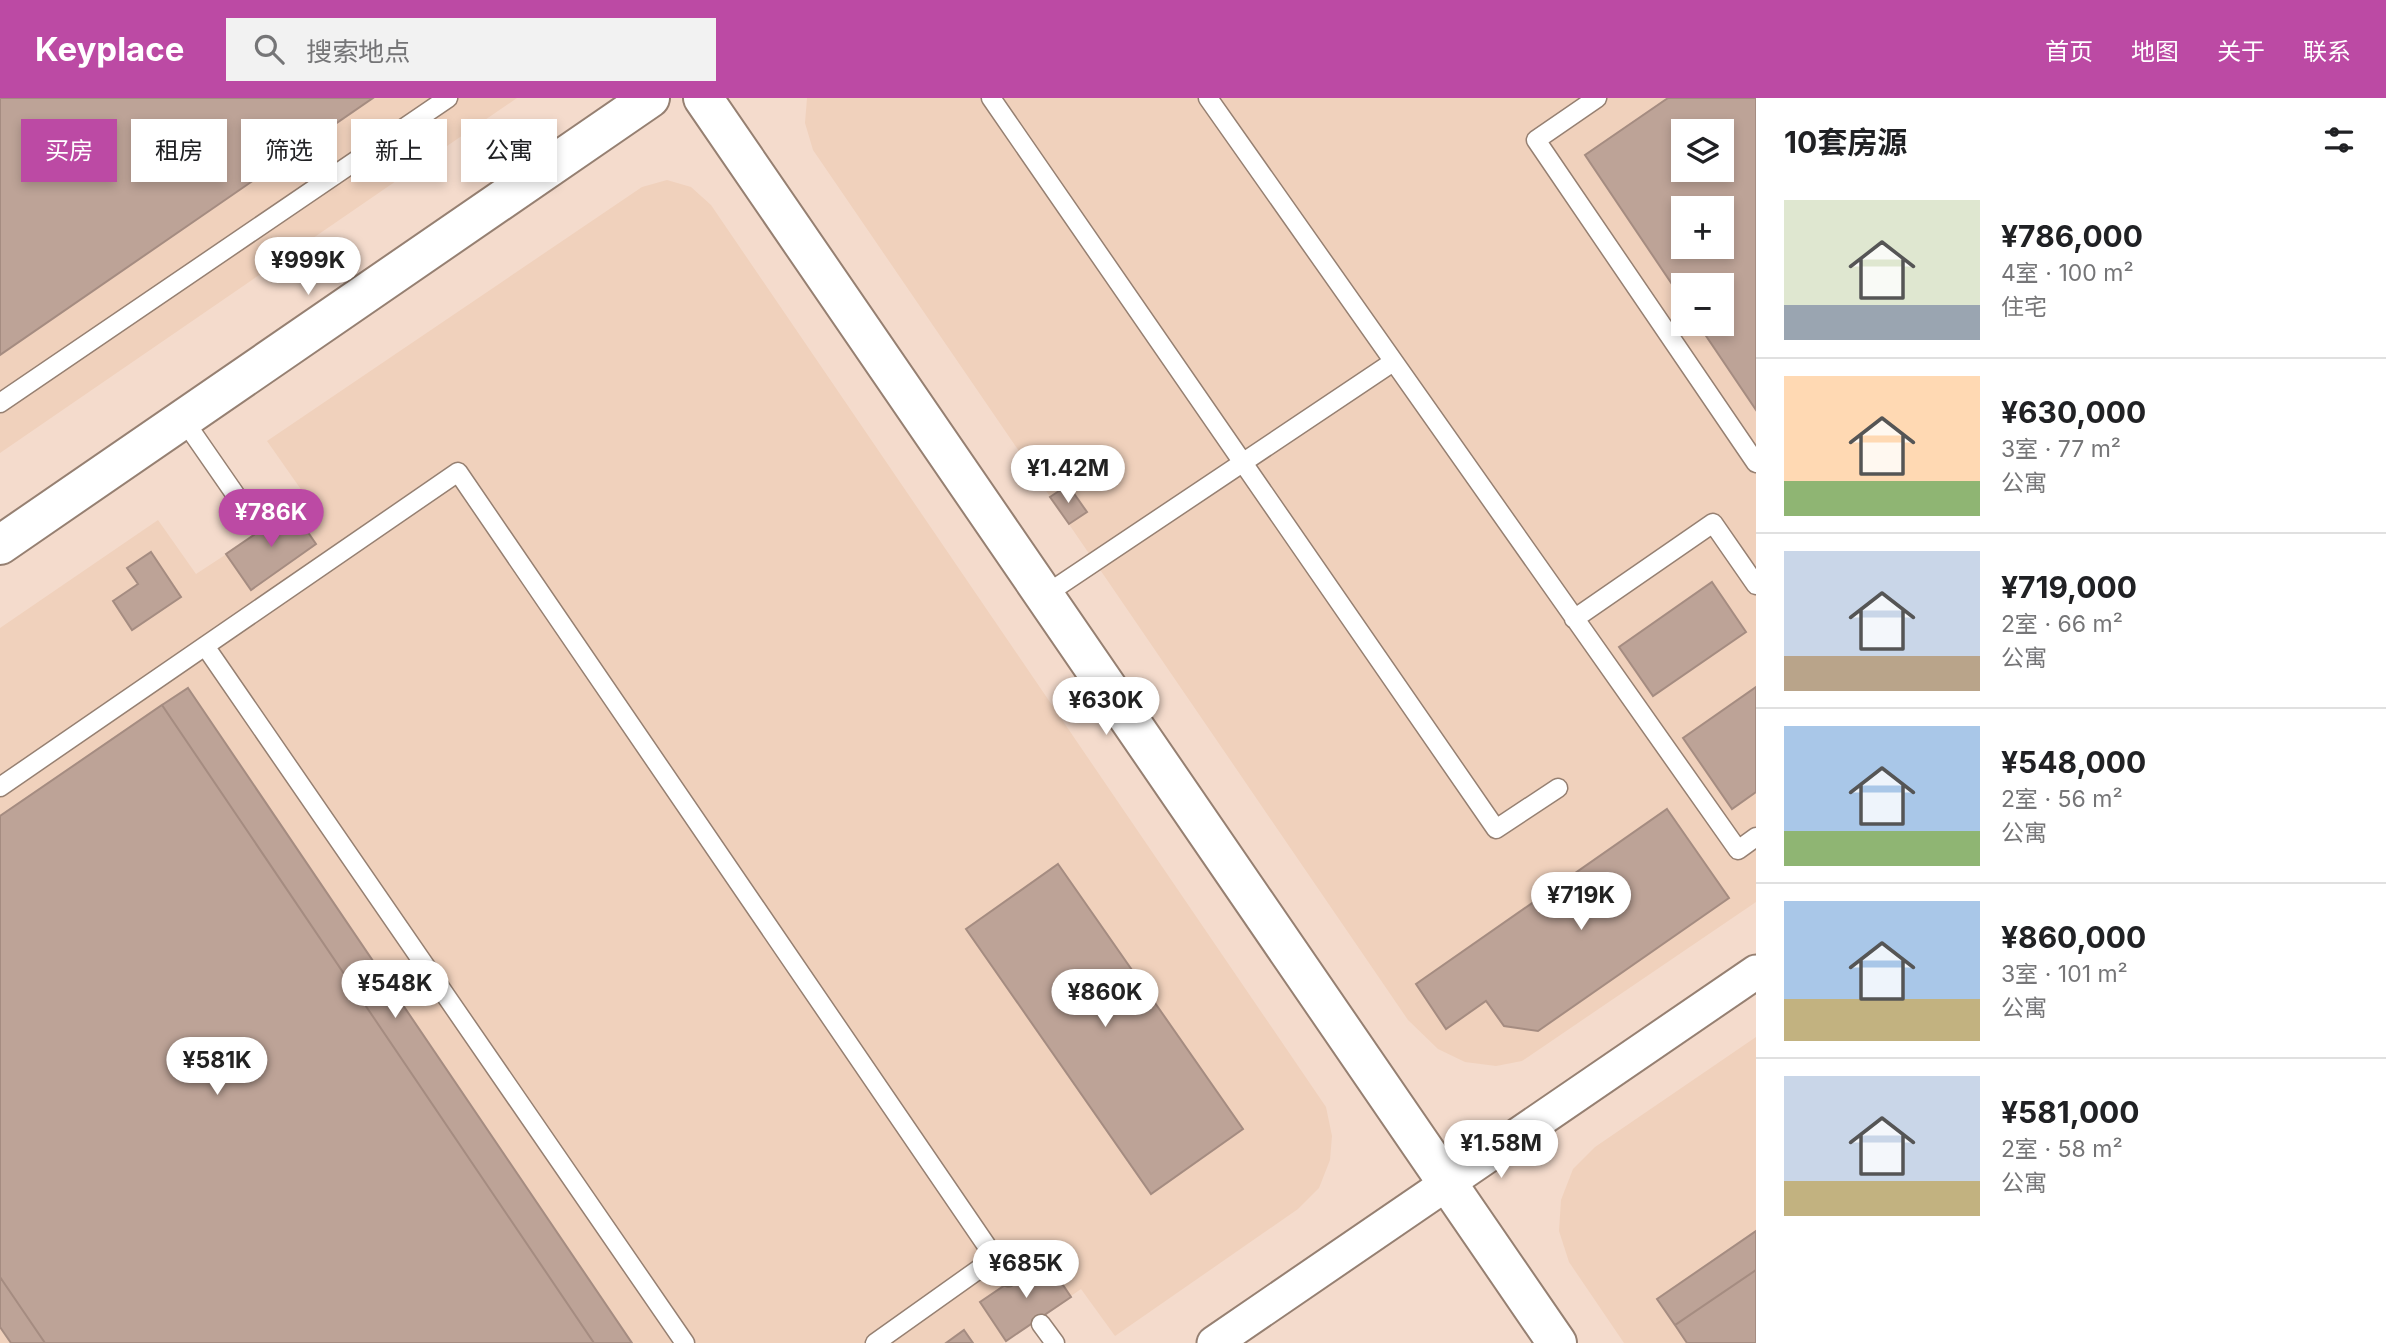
<!DOCTYPE html>
<html lang="zh">
<head>
<meta charset="utf-8">
<style>
  :root { --surface:#fff; --page:#f2f2f2; --text:#202124; --muted:#757577; --line:#e0e0e0; --accent:#bc4aa4 }
  body { margin:0; font-family:Inter,"Noto Sans SC",sans-serif; background:var(--page); color:var(--text); height:100vh; display:flex; flex-direction:column; font-size:26px; white-space:nowrap }
  * { box-sizing:border-box; margin:0 }
  p { font-size:23px; color:var(--muted) }
  .icon { flex:none; width:38px; height:38px; fill:none; stroke:currentColor; stroke-width:2; stroke-linecap:round; stroke-linejoin:round }
  .map { position:relative; flex:1; overflow:hidden }
  .sheet { display:flex; flex-direction:column; background:var(--surface); width:630px }
  .sheet>* { flex:none }
  .guide { position:absolute; left:21px; top:21px; width:665px; height:63px; display:flex; gap:14px }
  .controls { position:absolute; left:1671px; top:21px; display:grid; gap:14px }
  .controls a { display:grid; place-items:center; width:63px; height:63px; border-radius:0px; background:var(--surface); box-shadow:0 4px 10px #0003; font-size:35px }
  .price { position:absolute; translate:-50% -60px; padding:0 16px; border-radius:24px; background:#fff; color:#222; font-size:23px; line-height:46px; filter:drop-shadow(0 2px 4px #0008) }
  .price::after { content:''; position:absolute; left:50%; top:42px; width:21px; height:16px; margin-left:-10px; background:inherit; clip-path:polygon(0 0,100% 0,50% 100%) }
  .price.on { background:var(--accent); color:#fff }
  ul { padding:0; list-style:none }
  li { display:flex; align-items:center; gap:21px; height:175px; padding:0 28px }
  li+li { border-top:2px solid var(--line) }
  li span { display:grid; place-items:center; flex:none; width:196px; height:140px; border-radius:0px; color:#555 }
  li>.icon { margin-inline-start:auto }
  span .icon { width:84px; height:84px; fill:#fffc; stroke-width:1 }
  li b { font-size:30px }
  h2 { display:flex; justify-content:space-between; align-items:center; height:84px; padding:0 28px; font-size:30px }
  .pill { padding:0 24px; border-radius:0px; background:var(--surface); box-shadow:0 4px 10px #0003; font-size:24px; line-height:63px }
  .pill.on { background:var(--accent); color:#fff }
  header { display:flex; align-items:center; gap:42px; box-sizing:border-box; height:98px; padding:0 35px; background:var(--accent); color:#fff }
  header strong { font-size:33px }
  nav { display:flex; gap:38px; margin-inline-start:auto; font-size:24px }
  .search { width:490px; height:63px; background:var(--page); display:flex; align-items:center; gap:18px; box-sizing:border-box; padding:0 24px; border-radius:0px; color:var(--muted); font-size:26px }
  main { display:flex; flex:1; min-height:0 }
  .map>svg:first-child { display:block }
  .built { fill:#f0d1bc; fill-rule:evenodd }
  .building { fill:#bda397; stroke:#a58c81; stroke-width:2; fill-rule:evenodd }
  .lines { fill:none; stroke-linecap:round; stroke-linejoin:round }
  .service-casing { stroke:#968072; stroke-width:21 }
  .minor-casing { stroke:#968072; stroke-width:37 }
  .tertiary-casing { stroke:#968072; stroke-width:42 }
  .service { stroke:#fff; stroke-width:18 }
  .minor { stroke:#fff; stroke-width:33 }
  .tertiary { stroke:#fff; stroke-width:38 }
</style>
</head>
<body>
<header>
<strong>Keyplace</strong>
<div class="search"><svg class="icon" aria-label="search" viewBox="0 0 24 24"><circle cx="10" cy="10" r="6"/><path d="M15 15l6 6"/></svg>搜索地点</div>
<nav><a>首页</a><a>地图</a><a>关于</a><a>联系</a></nav>
</header>
<main>
<div class="map">
<svg width="1756" height="1245" viewBox="0 0 1756 1245">
  <rect width="100%" height="100%" fill="#f4dbcc"/>
  <path class="built" d="M 0,0 L 517,0 L 0,355 Z
    M 807,0 L 1756,0 L 1756,804 L 1522,963 L 1496,968 L 1465,964 L 1438,951 L 1408,922 L 813,52 L 805,25 ZM 1684,33 L 1722,33 L 1722,72 L 1684,72 ZM 1684,110 L 1722,110 L 1722,149 L 1684,149 ZM 1684,187 L 1722,187 L 1722,226 L 1684,226 Z
    M 667,82 L 691,89 L 711,107 L 1326,1009 L 1332,1038 L 1330,1062 L 1319,1090 L 1298,1111 L 1115,1238 L 1081,1191 L 1003,1245 L 0,1245 L 0,530 L 158,422 L 196,476 L 260,434 L 307,400 L 267,343 L 642,89 Z
    M 1756,939 L 1756,1245 L 1624,1245 L 1569,1164 L 1559,1133 L 1561,1102 L 1573,1071 L 1595,1049 Z"/>
  <path class="building" d="M 0,0 L 373,0 L 0,257 Z
    M 1668,0 L 1756,0 L 1756,312 L 1698,226 L 1722,226 L 1722,187 L 1684,187 L 1684,204 L 1585,57 ZM 1684,33 L 1722,33 L 1722,72 L 1684,72 ZM 1684,110 L 1722,110 L 1722,149 L 1684,149 Z
    M 1068,387 L 1087,414 L 1069,426 L 1050,399 Z
    M 292,411 L 316,446 L 251,492 L 226,456 Z
    M 151,454 L 181,499 L 132,532 L 113,503 L 138,486 L 127,470 Z
    M 1712,484 L 1746,534 L 1653,598 L 1619,549 Z
    M 1756,589 L 1756,694 L 1732,711 L 1683,640 Z
    M 188,590 L 632,1245 L 594,1245 L 162,607 Z
    M 162,607 L 594,1245 L 45,1245 L 0,1179 L 0,718 Z
    M 1667,711 L 1729,800 L 1538,933 L 1504,928 L 1486,903 L 1446,931 L 1416,886 Z
    M 1058,766 L 1243,1031 L 1151,1096 L 966,831 Z
    M 1756,1133 L 1756,1172 L 1675,1227 L 1657,1201 Z
    M 1045,1160 L 1071,1199 L 1006,1243 L 980,1204 Z
    M 1756,1172 L 1756,1245 L 1687,1245 L 1675,1227 Z
    M 0,1179 L 45,1245 L 11,1245 L 0,1229 Z
    M 964,1232 L 973,1245 L 946,1245 Z"/>
  <g class="lines">
    <defs>
      <path id="service" d="M 991,0 L 1496,731 L 1558,690
        M 1208,0 L 1738,752 L 1756,739
        M 1597,0 L 1536,42 L 1756,365
        M 0,305 L 448,0
        M 183,321 L 253,422
        M 1045,497 L 1393,264
        M 1574,521 L 1713,425 L 1756,487
        M 205,548 L 685,1245
        M 0,689 L 458,374 L 1008,1179
        M 1041,1226 L 1055,1245
        M 875,1245 L 996,1159"/>
      <path id="minor" d="M 1214,1245 L 1756,874"/>
      <path id="tertiary" d="M 703,0 L 1557,1245
        M 0,447 L 650,0"/>
    </defs>
    <use href="#service" class="service-casing"/>
    <use href="#minor" class="minor-casing"/>
    <use href="#tertiary" class="tertiary-casing"/>
    <use href="#service" class="service"/>
    <use href="#minor" class="minor"/>
    <use href="#tertiary" class="tertiary"/>
  </g>
</svg>
<div class="controls">
<a><svg class="icon" aria-label="layers" viewBox="0 0 24 24"><path d="M12 4l9 5-9 5-9-5zM3 14l9 5 9-5"/></svg></a>
<a>+</a>
<a>−</a>
</div>
<b class="price" style="left:308px;top:199px">¥999K</b>
<b class="price" style="left:1068px;top:407px">¥1.42M</b>
<b class="price on" style="left:271px;top:451px">¥786K</b>
<b class="price" style="left:1106px;top:639px">¥630K</b>
<b class="price" style="left:1581px;top:834px">¥719K</b>
<b class="price" style="left:395px;top:922px">¥548K</b>
<b class="price" style="left:1105px;top:931px">¥860K</b>
<b class="price" style="left:217px;top:999px">¥581K</b>
<b class="price" style="left:1501px;top:1082px">¥1.58M</b>
<b class="price" style="left:1026px;top:1202px">¥685K</b>
<div class="guide">
<a class="pill on">买房</a>
<a class="pill">租房</a>
<a class="pill">筛选</a>
<a class="pill">新上</a>
<a class="pill">公寓</a>
</div>
</div>
<section class="sheet">
<h2>10套房源<svg class="icon" aria-label="filters" viewBox="0 0 24 24"><path d="M4 7h16M4 17h16"/><circle cx="9" cy="7" r="2"/><circle cx="15" cy="17" r="2"/></svg></h2>
<ul>
<li><span style="background:linear-gradient(#dfe7d0 75%,#9aa5b1 0)"><svg class="icon" aria-label="home" viewBox="0 0 24 24"><path d="M3 11l9-7 9 7M6 9v11h12V9"/></svg></span><div><b>¥786,000</b><p>4室 · 100 m²</p><p>住宅</p></div></li>
<li><span style="background:linear-gradient(#ffd9b3 75%,#8fb573 0)"><svg class="icon" aria-label="home" viewBox="0 0 24 24"><path d="M3 11l9-7 9 7M6 9v11h12V9"/></svg></span><div><b>¥630,000</b><p>3室 · 77 m²</p><p>公寓</p></div></li>
<li><span style="background:linear-gradient(#c9d6e8 75%,#b9a48a 0)"><svg class="icon" aria-label="home" viewBox="0 0 24 24"><path d="M3 11l9-7 9 7M6 9v11h12V9"/></svg></span><div><b>¥719,000</b><p>2室 · 66 m²</p><p>公寓</p></div></li>
<li><span style="background:linear-gradient(#a9c7e8 75%,#8fb573 0)"><svg class="icon" aria-label="home" viewBox="0 0 24 24"><path d="M3 11l9-7 9 7M6 9v11h12V9"/></svg></span><div><b>¥548,000</b><p>2室 · 56 m²</p><p>公寓</p></div></li>
<li><span style="background:linear-gradient(#a9c7e8 70%,#c2b280 0)"><svg class="icon" aria-label="home" viewBox="0 0 24 24"><path d="M3 11l9-7 9 7M6 9v11h12V9"/></svg></span><div><b>¥860,000</b><p>3室 · 101 m²</p><p>公寓</p></div></li>
<li><span style="background:linear-gradient(#c9d6e8 75%,#c2b280 0)"><svg class="icon" aria-label="home" viewBox="0 0 24 24"><path d="M3 11l9-7 9 7M6 9v11h12V9"/></svg></span><div><b>¥581,000</b><p>2室 · 58 m²</p><p>公寓</p></div></li>
</ul>
</section>
</main>
</body>
</html>
